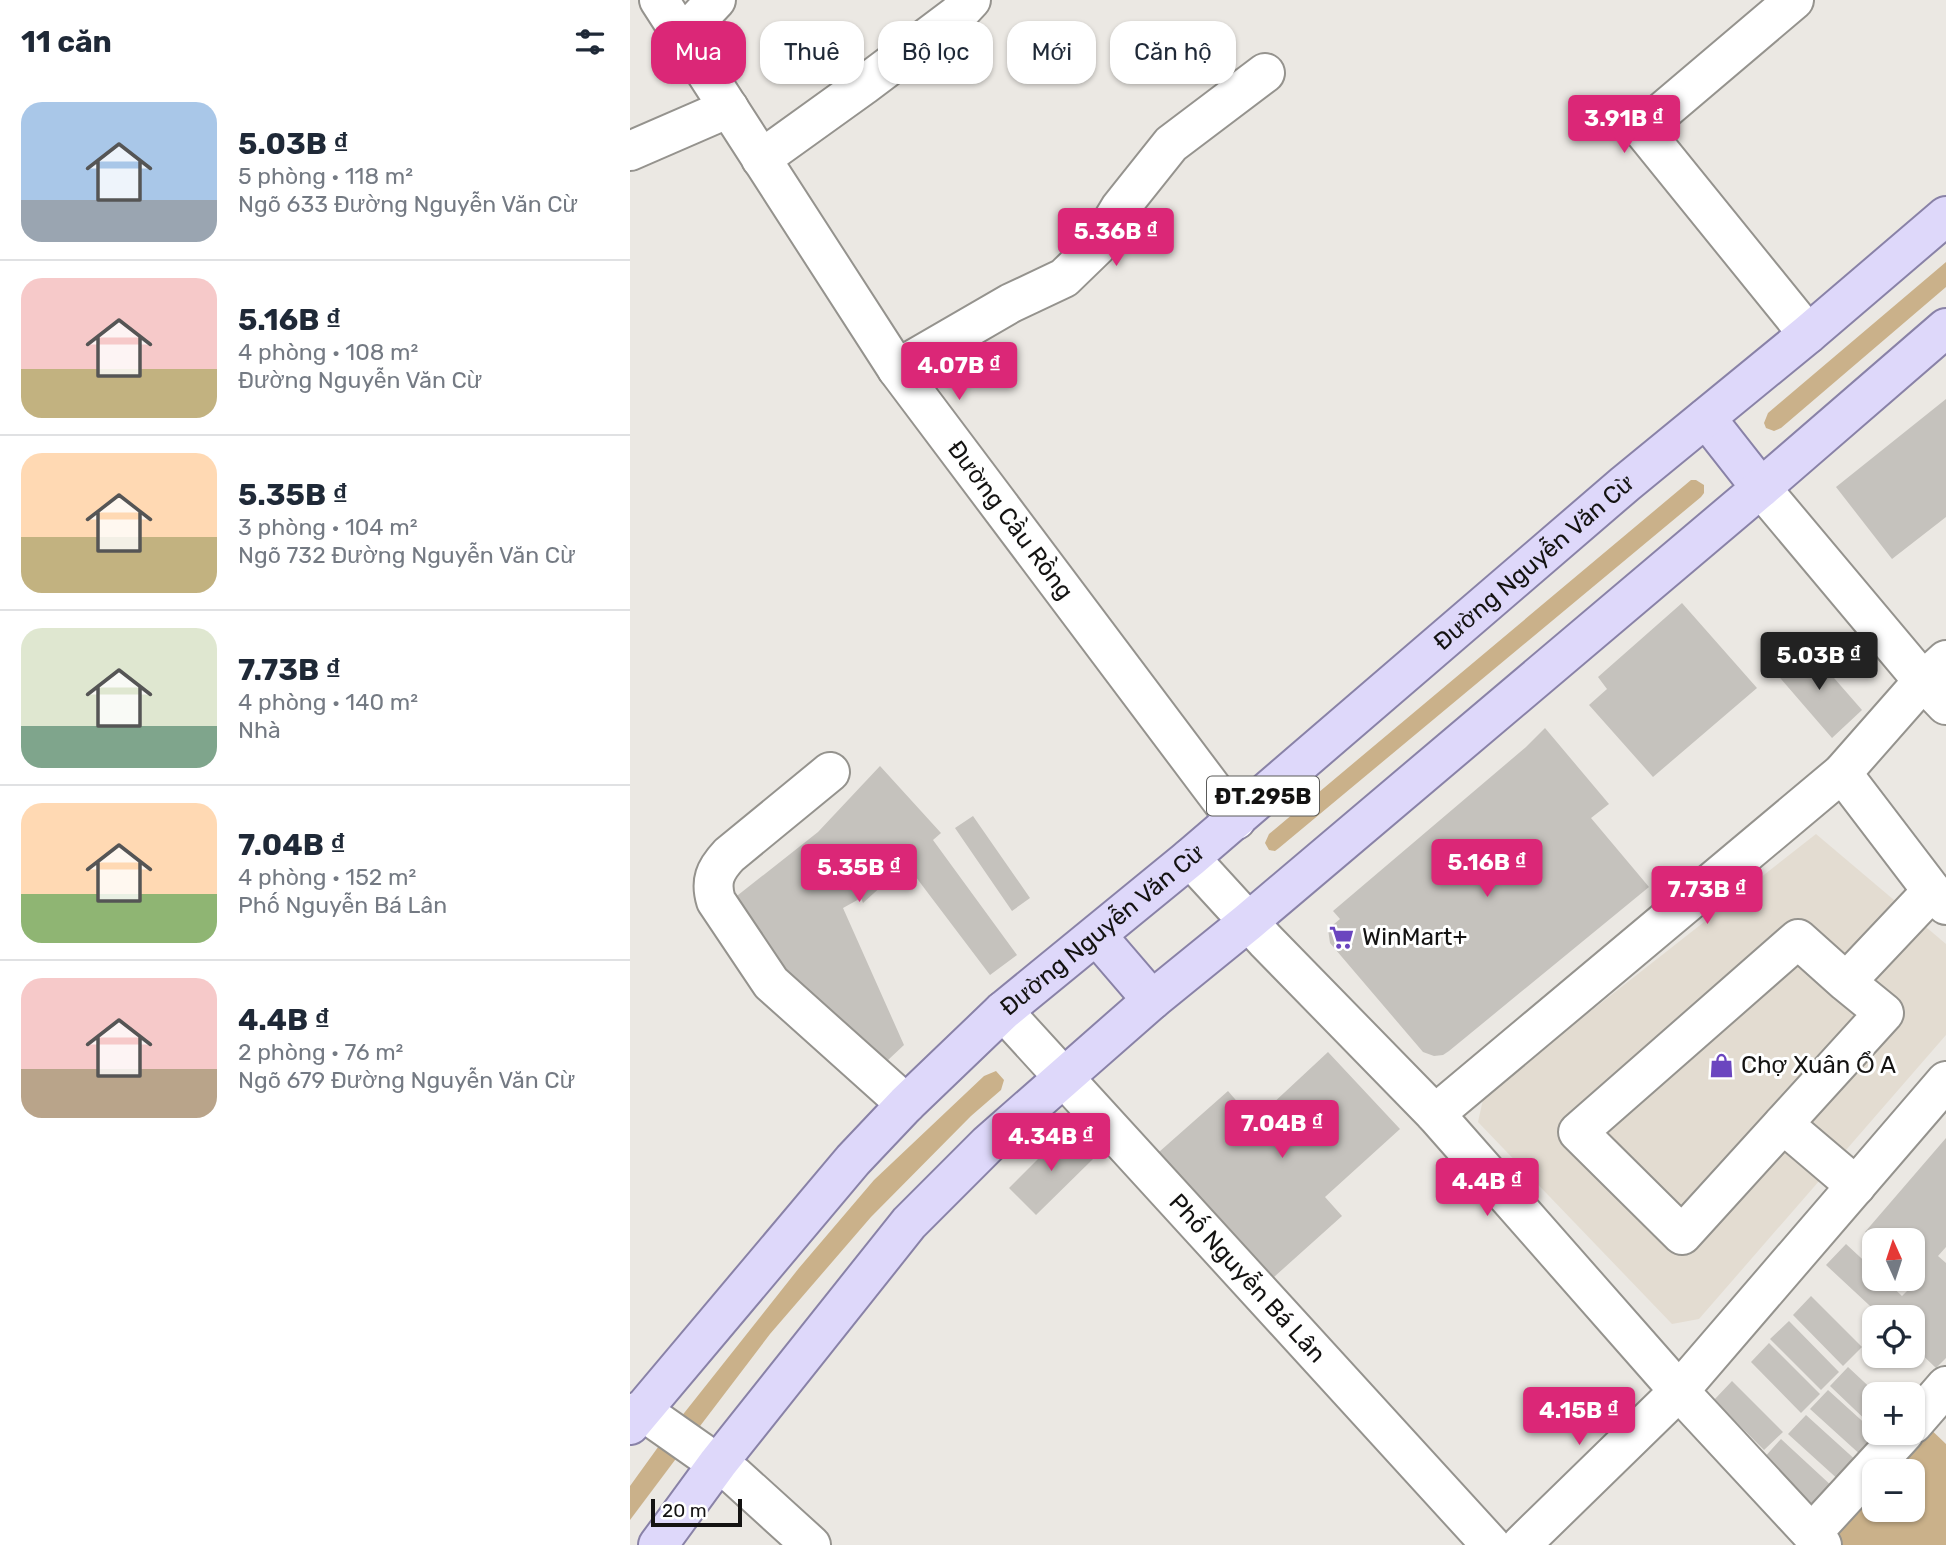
<!DOCTYPE html>
<html lang="vi">
<head>
<meta charset="utf-8">
<style>
  :root { --surface:#fff; --page:#f2f2f3; --text:#1f2937; --muted:#747a83; --line:#e0e1e3; --accent:#db2777 }
  body { margin:0; font-family:Rubik,sans-serif; background:var(--page); color:var(--text); height:100vh; display:flex; flex-direction:column; font-size:26px; white-space:nowrap }
  * { box-sizing:border-box; margin:0 }
  p { font-size:23px; color:var(--muted) }
  .icon { flex:none; width:38px; height:38px; fill:none; stroke:currentColor; stroke-width:2; stroke-linecap:round; stroke-linejoin:round }
  .map { position:relative; flex:1; overflow:hidden }
  .side { display:flex; flex-direction:column; background:var(--surface); width:630px }
  .side>* { flex:none }
  .top-card { position:absolute; left:21px; top:21px; width:665px; height:63px; display:flex; gap:14px }
  .needle { width:46px; rotate:357deg }
  .tools { position:absolute; left:1232px; top:1228px; display:grid; gap:14px }
  .tools a { display:grid; place-items:center; width:63px; height:63px; border-radius:14px; background:var(--surface); box-shadow:0 2px 5px #0004; font-size:35px }
  .scale { position:absolute; left:21px; bottom:18px; width:91px; box-sizing:border-box; padding-left:7px; border:4px solid #141312; border-top:0; font-size:19px; line-height:24px; white-space:nowrap; color:#141312; -webkit-text-stroke:5px #fff; paint-order:stroke }
  .price { position:absolute; translate:-50% -60px; padding:0 16px; border-radius:7px; background:var(--accent); color:#fff; font-size:23px; line-height:46px; filter:drop-shadow(0 2px 4px #0008) }
  .price::after { content:''; position:absolute; left:50%; top:42px; width:21px; height:16px; margin-left:-10px; background:inherit; clip-path:polygon(0 0,100% 0,50% 100%) }
  .price.active { background:#222; color:#fff }
  ul { padding:0; list-style:none }
  li { display:flex; align-items:center; gap:21px; height:175px; padding:0 21px }
  li+li { border-top:2px solid var(--line) }
  li span { display:grid; place-items:center; flex:none; width:196px; height:140px; border-radius:21px; color:#555 }
  li>.icon { margin-inline-start:auto }
  span .icon { width:84px; height:84px; fill:#fffc; stroke-width:1 }
  li b { font-size:30px }
  h2 { display:flex; justify-content:space-between; align-items:center; height:84px; padding:0 21px; font-size:30px }
  .chip { padding:0 24px; border-radius:21px; background:var(--surface); box-shadow:0 2px 5px #0004; font-size:24px; line-height:63px }
  .chip.active { background:var(--accent); color:#fff }
  main { display:flex; flex:1; min-height:0 }
  .map>svg:first-child { display:block }
  .built { fill:#e3dcd1 }
  .green { fill:#cab18a }
  .building { fill:#c5c2bd }
  .lines { fill:none; stroke-linecap:round; stroke-linejoin:round }
  .minor-casing { stroke:#95938e; stroke-width:42 }
  .major-casing { stroke:#8982a7; stroke-width:42 }
  .minor { stroke:#fff; stroke-width:38 }
  .major { stroke:#ded8fa; stroke-width:38 }
  .labels { text-anchor:middle; dominant-baseline:central; stroke-width:6; stroke-linejoin:round; paint-order:stroke }
  .shield { fill:#fff; stroke:#5a5a59; stroke-width:2 }
  .shield-label { font-size:23px; font-weight:bold; fill:#141312 }
  .street-label { font-size:24px; fill:#141312; stroke:#fff }
  .poi-label { font-size:24px; fill:#141312; stroke:#fff; text-anchor:start }
</style>
</head>
<body>
<main>
<section class="side">
<h2>11 căn<svg class="icon" aria-label="filters" viewBox="0 0 24 24"><path d="M4 7h16M4 17h16"/><circle cx="9" cy="7" r="2"/><circle cx="15" cy="17" r="2"/></svg></h2>
<ul>
<li><span style="background:linear-gradient(#a9c7e8 70%,#9aa5b1 0)"><svg class="icon" aria-label="home" viewBox="0 0 24 24"><path d="M3 11l9-7 9 7M6 9v11h12V9"/></svg></span><div><b>5.03B ₫</b><p>5 phòng · 118 m²</p><p>Ngõ 633 Đường Nguyễn Văn Cừ</p></div></li>
<li><span style="background:linear-gradient(#f6c9c9 65%,#c2b280 0)"><svg class="icon" aria-label="home" viewBox="0 0 24 24"><path d="M3 11l9-7 9 7M6 9v11h12V9"/></svg></span><div><b>5.16B ₫</b><p>4 phòng · 108 m²</p><p>Đường Nguyễn Văn Cừ</p></div></li>
<li><span style="background:linear-gradient(#ffd9b3 60%,#c2b280 0)"><svg class="icon" aria-label="home" viewBox="0 0 24 24"><path d="M3 11l9-7 9 7M6 9v11h12V9"/></svg></span><div><b>5.35B ₫</b><p>3 phòng · 104 m²</p><p>Ngõ 732 Đường Nguyễn Văn Cừ</p></div></li>
<li><span style="background:linear-gradient(#dfe7d0 70%,#7fa58c 0)"><svg class="icon" aria-label="home" viewBox="0 0 24 24"><path d="M3 11l9-7 9 7M6 9v11h12V9"/></svg></span><div><b>7.73B ₫</b><p>4 phòng · 140 m²</p><p>Nhà</p></div></li>
<li><span style="background:linear-gradient(#ffd9b3 65%,#8fb573 0)"><svg class="icon" aria-label="home" viewBox="0 0 24 24"><path d="M3 11l9-7 9 7M6 9v11h12V9"/></svg></span><div><b>7.04B ₫</b><p>4 phòng · 152 m²</p><p>Phố Nguyễn Bá Lân</p></div></li>
<li><span style="background:linear-gradient(#f6c9c9 65%,#b9a48a 0)"><svg class="icon" aria-label="home" viewBox="0 0 24 24"><path d="M3 11l9-7 9 7M6 9v11h12V9"/></svg></span><div><b>4.4B ₫</b><p>2 phòng · 76 m²</p><p>Ngõ 679 Đường Nguyễn Văn Cừ</p></div></li>
</ul>
</section>
<div class="map">
<svg width="1316" height="1545" viewBox="0 0 1316 1545">
  <rect width="100%" height="100%" fill="#ebe8e3"/>
  <path class="built" d="M 1186,834 L 1316,944 L 1316,1035 L 1069,1319 L 1042,1324 L 848,1122 L 854,1095 Z"/>
  <path class="green" d="M 1316,262 L 1316,287 L 1151,428 L 1144,431 L 1136,428 L 1134,423 L 1138,413 Z
    M 1061,480 L 1066,480 L 1074,485 L 1074,493 L 1071,497 L 649,848 L 645,851 L 639,850 L 635,843 L 639,834 Z
    M 366,1071 L 374,1080 L 371,1090 L 341,1116 L 241,1217 L 140,1334 L 64,1434 L 47,1422 L 169,1268 L 244,1180 L 354,1076 Z
    M 1293,1422 L 1316,1444 L 1316,1545 L 1210,1545 L 1199,1532 L 1244,1478 L 1244,1510 L 1283,1510 L 1283,1472 L 1250,1472 Z
    M 31,1443 L 48,1456 L 0,1520 L 0,1486 Z"/>
  <path class="building" d="M 1316,399 L 1316,517 L 1262,559 L 1206,487 Z
    M 1052,603 L 1127,688 L 1023,777 L 959,705 L 977,689 L 968,677 Z
    M 1176,646 L 1232,710 L 1202,738 L 1145,672 Z
    M 915,728 L 979,804 L 961,818 L 1019,887 L 819,1051 L 813,1055 L 804,1056 L 793,1052 L 700,943 L 698,929 L 710,919 L 703,911 L 896,747 Z
    M 250,766 L 311,833 L 303,840 L 387,955 L 360,975 L 276,864 L 233,903 L 231,898 L 213,908 L 274,1045 L 258,1060 L 157,977 L 103,899 L 188,832 Z
    M 343,816 L 400,898 L 382,911 L 325,828 Z
    M 698,1052 L 770,1129 L 695,1197 L 712,1216 L 644,1277 L 529,1152 L 598,1091 L 624,1121 Z
    M 435,1132 L 463,1159 L 406,1215 L 379,1188 Z
    M 1316,1138 L 1316,1247 L 1308,1256 L 1316,1263 L 1316,1358 L 1306,1368 L 1283,1346 L 1283,1318 L 1253,1318 L 1196,1265 L 1216,1244 L 1244,1270 L 1244,1279 L 1254,1279 L 1272,1296 L 1289,1279 L 1283,1273 L 1283,1241 L 1246,1241 L 1235,1232 Z
    M 1181,1296 L 1232,1347 L 1213,1366 L 1163,1315 Z
    M 1159,1321 L 1209,1372 L 1191,1390 L 1140,1339 Z
    M 1139,1343 L 1190,1394 L 1171,1413 L 1121,1362 Z
    M 1218,1367 L 1248,1395 L 1244,1395 L 1244,1428 L 1200,1386 Z
    M 1102,1381 L 1153,1432 L 1134,1450 L 1084,1400 Z
    M 1198,1390 L 1251,1438 L 1233,1457 L 1180,1409 Z
    M 1176,1415 L 1229,1463 L 1211,1482 L 1158,1434 Z
    M 1151,1439 L 1204,1488 L 1186,1507 L 1133,1459 Z"/>
  <g class="lines">
    <defs>
      <g id="minor">
        <path id="s1" d="M 29,0 L 267,369 L 606,820"/>
        <path d="M 1164,0 L 1012,129 L 1178,334"/>
        <path d="M 52,36 L 86,0"/>
        <path d="M 0,151 L 99,108"/>
        <path d="M 131,159 L 234,85 L 327,15 L 341,0"/>
        <path d="M 267,369 L 381,303 L 434,278 L 467,246 L 490,208 L 541,144 L 635,73"/>
        <path d="M 1131,488 L 1293,681 L 1316,705"/>
        <path d="M 200,772 L 99,855 C 85,870 80,881 86,901 L 141,983 L 276,1104"/>
        <path d="M 1212,773 L 1302,891 L 1316,905"/>
        <path d="M 560,858 L 636,941 L 805,1114 L 1049,1391 L 1192,1545"/>
        <path d="M 1216,982 L 1254,1013 L 1052,1235 L 948,1132 L 1168,939 L 1216,982 L 1302,891"/>
        <path id="s2" d="M 373,1011 L 861,1545"/>
        <path d="M 805,1114 L 1212,773 L 1293,681 L 1316,660"/>
        <path d="M 1153,1124 L 1226,1186"/>
        <path d="M 11,1410 L 105,1476 L 181,1545"/>
        <path d="M 1283,1424 L 1316,1386"/>
        <path d="M 1182,1533 L 1274,1433"/>
        <path d="M 891,1545 L 1049,1391 L 1316,1081"/>
      </g>
      <g id="major">
        <path d="M 1076,418 L 1131,488"/>
        <path d="M 467,936 L 522,1000"/>
        <path id="s3" d="M 0,1425 L 223,1160 L 276,1104 L 373,1011 L 560,858 L 995,484 L 1178,334 L 1316,216"/>
        <path d="M 28,1545 L 88,1463 L 279,1223 L 358,1144 L 522,1000 L 618,922 L 1131,488 L 1316,328"/>
      </g>
    </defs>
    <use href="#minor" class="minor-casing"/>
    <use href="#major" class="major-casing"/>
    <use href="#minor" class="minor"/>
    <use href="#major" class="major"/>
  </g>
  <defs>
    <symbol id="supermarket-bare" viewBox="-9 -9 18 18"><path d="M-6-5.5h2.5l.6 2H6L4.5 2H-2.5L-4.4-4H-6ZM-1.5 3.2a1.3 1.3 0 1 0 .1 0ZM3 3.2a1.3 1.3 0 1 0 .1 0Z" fill="#6b46bf" stroke="#fff" stroke-width="2.5" paint-order="stroke"/></symbol>
    <symbol id="shop-bare" viewBox="-9 -9 18 18"><path d="M-5-2.5h2.3a2.7 3.5 0 0 1 5.4 0H5L5.5 6h-11ZM-1.5-2.5h3a1.5 2.3 0 0 0-3 0Z" fill="#6b46bf" stroke="#fff" stroke-width="2.5" paint-order="stroke"/></symbol>
  </defs>
  <g fill-rule="evenodd">
    <use href="#supermarket-bare" x="694" y="920" width="35" height="35"/>
    <use href="#shop-bare" x="1074" y="1048" width="35" height="35"/>
  </g>
  <g class="labels">
    <rect class="shield" x="577" y="776.5" width="112" height="39" rx="5"/>
    <g class="shield-label">
      <text x="633" y="796">ĐT.295B</text>
    </g>
    <g class="street-label">
      <text stroke="none"><textPath href="#s1" startOffset="628">Đường Cầu Rồng</textPath></text>
      <text stroke="none"><textPath href="#s3" startOffset="1253">Đường Nguyễn Văn Cừ</textPath></text>
      <text stroke="none"><textPath href="#s3" startOffset="686">Đường Nguyễn Văn Cừ</textPath></text>
      <text stroke="none"><textPath href="#s2" startOffset="362">Phố Nguyễn Bá Lân</textPath></text>
    </g>
    <g class="poi-label">
      <text x="732" y="937">WinMart+</text>
      <text x="1111" y="1065">Chợ Xuân Ổ A</text>
    </g>
  </g>
</svg>
<div class="tools">
<a><svg class="needle" viewBox="-14 -14 28 28"><path d="M0-13l5 13h-10z" fill="#e53935"/><path d="M0 13l5-13h-10z" fill="#747a83"/></svg></a>
<a><svg class="icon" aria-label="locate" viewBox="0 0 24 24"><circle cx="12" cy="12" r="6"/><path d="M12 2v4M12 18v4M2 12h4M18 12h4"/></svg></a>
<a>+</a>
<a>−</a>
</div>
<div class="scale">20 m</div>
<b class="price" style="left:994px;top:155px">3.91B ₫</b>
<b class="price" style="left:486px;top:268px">5.36B ₫</b>
<b class="price" style="left:329px;top:402px">4.07B ₫</b>
<b class="price active" style="left:1189px;top:692px">5.03B ₫</b>
<b class="price" style="left:857px;top:899px">5.16B ₫</b>
<b class="price" style="left:229px;top:904px">5.35B ₫</b>
<b class="price" style="left:1077px;top:926px">7.73B ₫</b>
<b class="price" style="left:652px;top:1160px">7.04B ₫</b>
<b class="price" style="left:421px;top:1173px">4.34B ₫</b>
<b class="price" style="left:857px;top:1218px">4.4B ₫</b>
<b class="price" style="left:949px;top:1447px">4.15B ₫</b>
<div class="top-card">
<a class="chip active">Mua</a>
<a class="chip">Thuê</a>
<a class="chip">Bộ lọc</a>
<a class="chip">Mới</a>
<a class="chip">Căn hộ</a>
</div>
</div>
</main>
</body>
</html>
